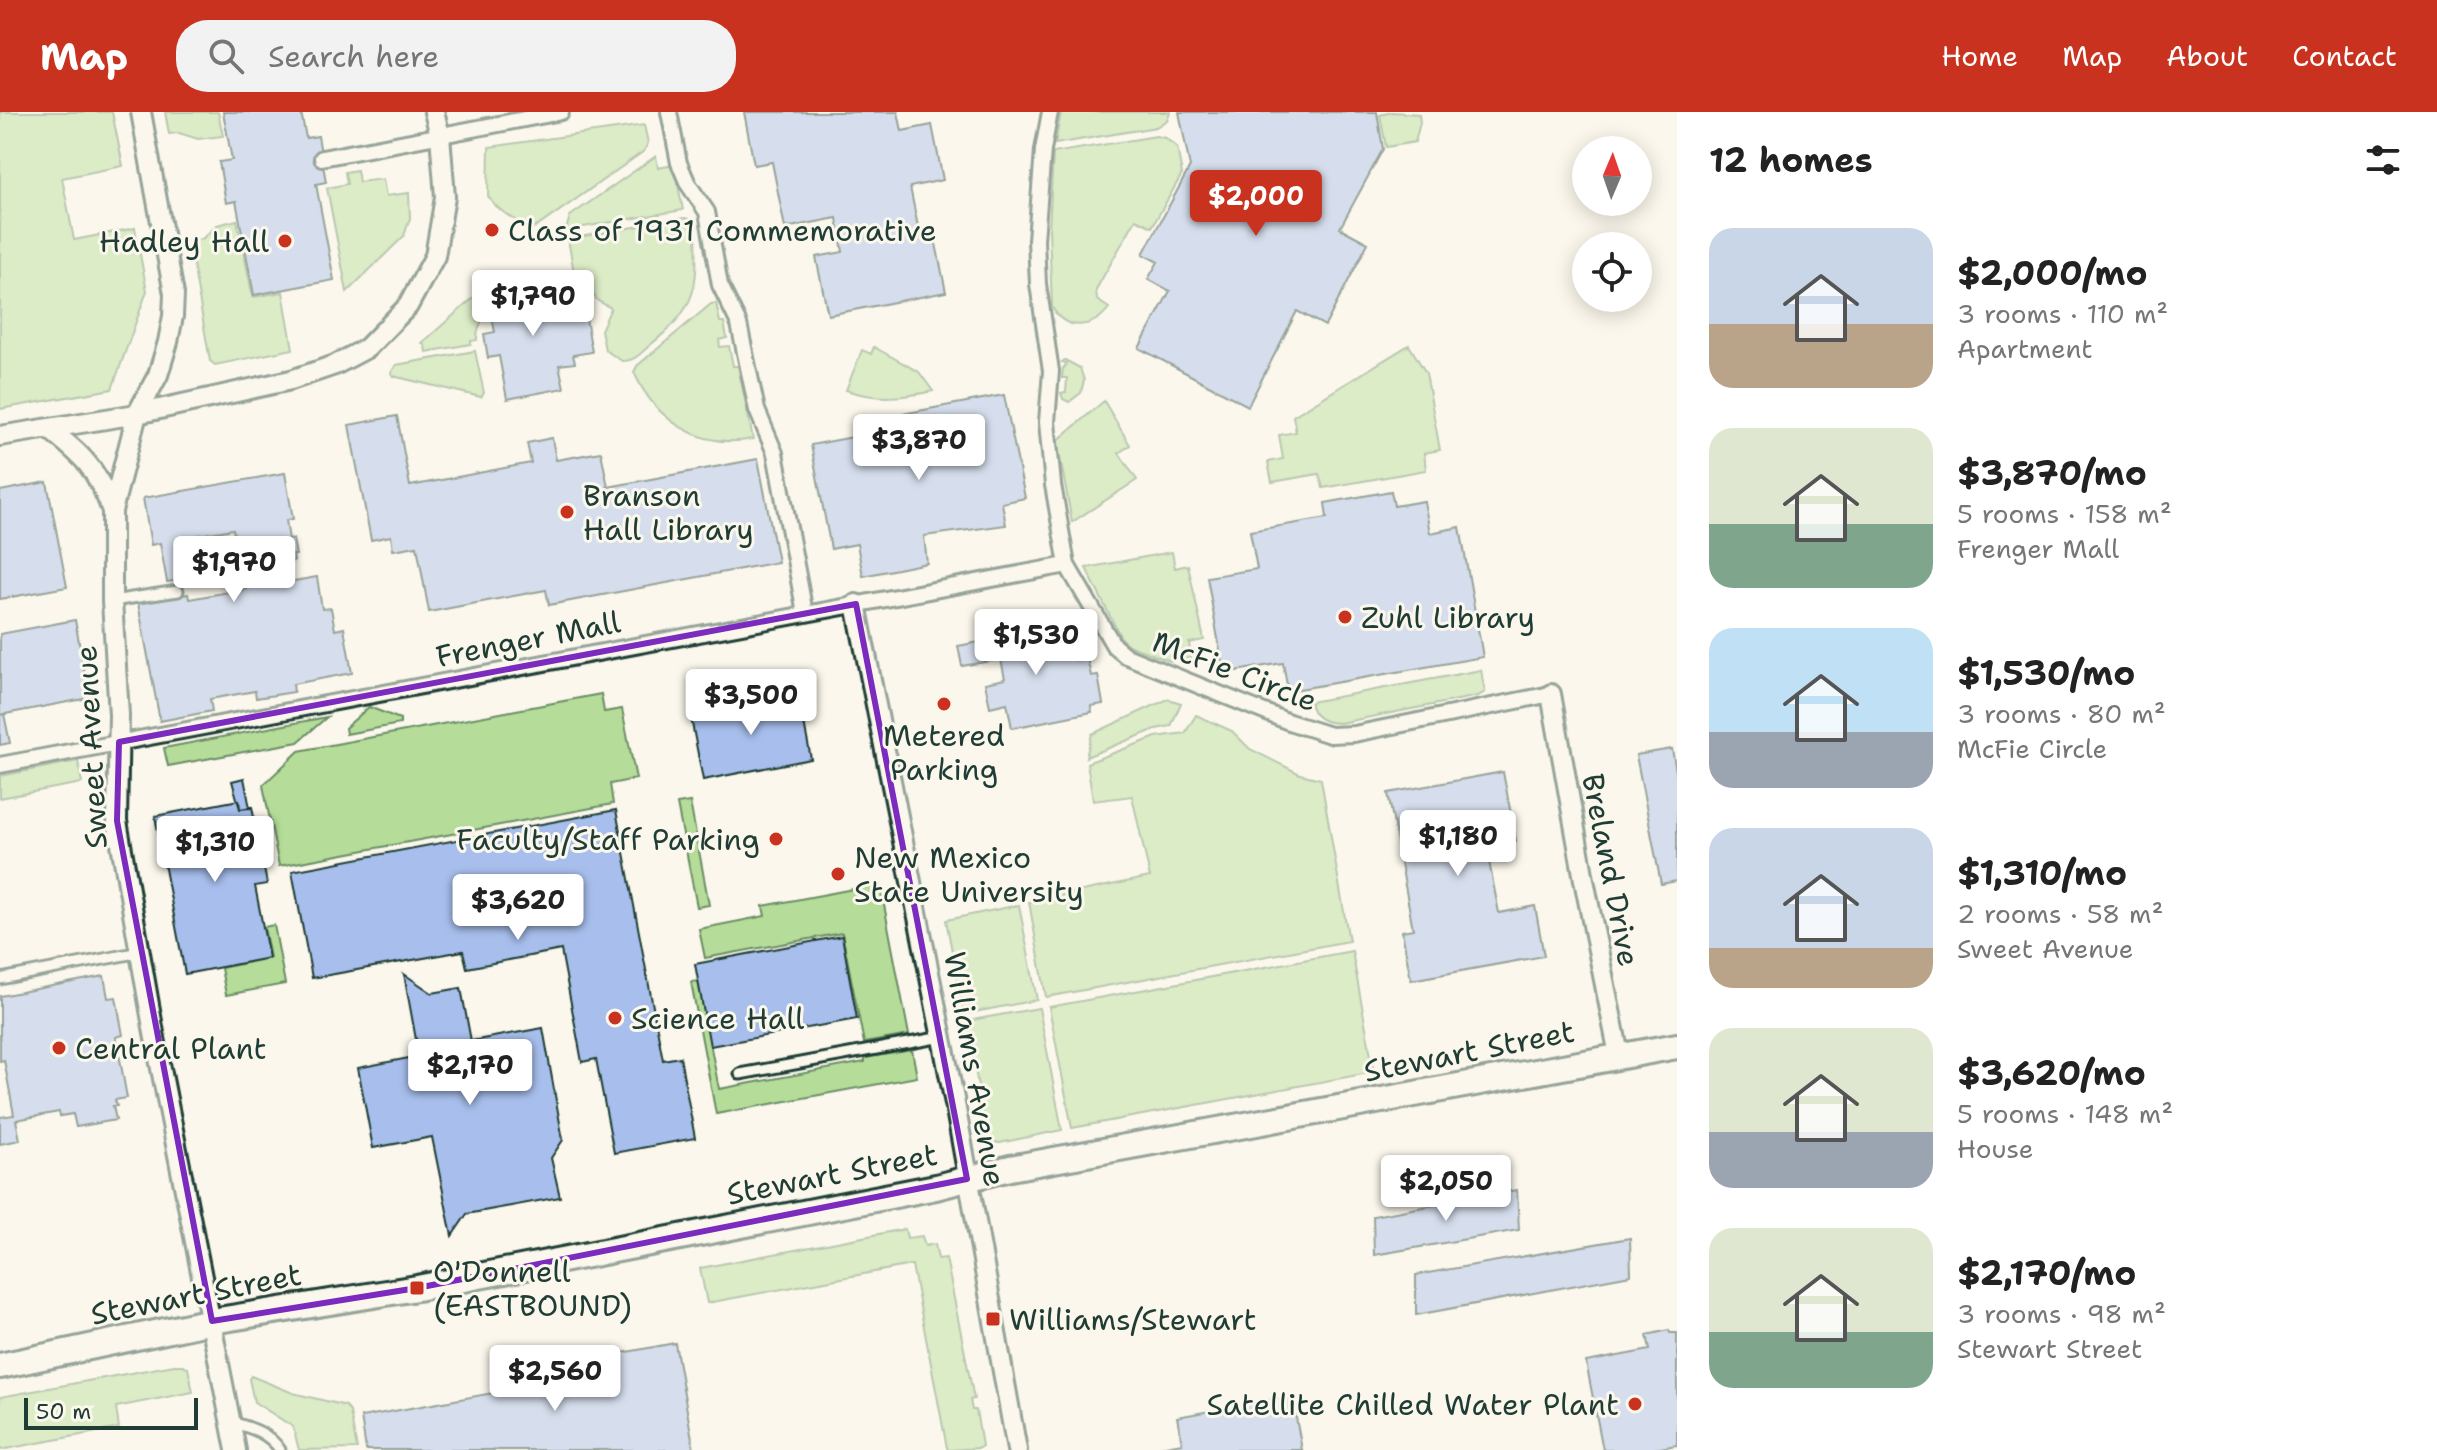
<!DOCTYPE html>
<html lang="en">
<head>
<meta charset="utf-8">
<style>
  :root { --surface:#fff; --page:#f2f2f2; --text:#222; --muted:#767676; --accent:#c8321e }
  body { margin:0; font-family:"Shantell Sans",sans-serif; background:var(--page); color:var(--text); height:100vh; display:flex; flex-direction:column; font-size:30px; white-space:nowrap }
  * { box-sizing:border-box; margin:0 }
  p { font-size:26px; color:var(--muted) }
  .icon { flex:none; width:44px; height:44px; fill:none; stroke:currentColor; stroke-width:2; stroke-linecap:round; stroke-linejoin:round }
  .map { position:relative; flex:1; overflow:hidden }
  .drawer { display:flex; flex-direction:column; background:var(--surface); width:760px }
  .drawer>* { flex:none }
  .needle { width:52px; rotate:2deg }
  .fabs { position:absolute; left:1572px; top:24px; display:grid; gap:16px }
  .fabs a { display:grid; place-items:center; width:80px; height:80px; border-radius:50%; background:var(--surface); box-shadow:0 4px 20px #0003; font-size:40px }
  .scale { position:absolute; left:24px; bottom:20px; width:174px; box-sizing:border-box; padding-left:8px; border:4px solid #1f3d34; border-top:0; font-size:22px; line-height:28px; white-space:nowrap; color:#1f3d34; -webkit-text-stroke:6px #fbf7ec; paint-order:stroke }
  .price { position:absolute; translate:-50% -68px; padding:0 18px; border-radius:8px; background:#fff; color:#222; font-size:26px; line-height:52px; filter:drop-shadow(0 2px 4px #0008) }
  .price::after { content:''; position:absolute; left:50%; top:48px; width:24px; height:18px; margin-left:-12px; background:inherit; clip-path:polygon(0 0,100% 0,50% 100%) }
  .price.selected { background:var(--accent); color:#fff }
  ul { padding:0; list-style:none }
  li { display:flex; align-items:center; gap:24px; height:200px; padding:0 32px }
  li span { display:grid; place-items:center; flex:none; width:224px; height:160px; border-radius:24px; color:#555 }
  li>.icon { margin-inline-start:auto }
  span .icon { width:96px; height:96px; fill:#fffc; stroke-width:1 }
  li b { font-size:34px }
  h2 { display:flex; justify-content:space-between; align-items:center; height:96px; padding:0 32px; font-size:34px }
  header { display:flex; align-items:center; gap:48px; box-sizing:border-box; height:112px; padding:0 40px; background:var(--accent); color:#fff }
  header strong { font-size:38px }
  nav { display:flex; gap:44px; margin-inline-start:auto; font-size:28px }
  .search { width:560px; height:72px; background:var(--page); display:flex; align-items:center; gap:20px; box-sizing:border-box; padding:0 28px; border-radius:32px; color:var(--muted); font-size:30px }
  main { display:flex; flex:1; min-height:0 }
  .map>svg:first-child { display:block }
  .green { fill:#b5dd99; stroke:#6a8d66; stroke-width:2 }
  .building { fill:#a8bfed; stroke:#1f3d34; stroke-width:2 }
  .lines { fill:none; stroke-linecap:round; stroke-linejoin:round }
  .service-casing { stroke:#1f3d34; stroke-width:15 }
  .pedestrian-casing { stroke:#1f3d34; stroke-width:20 }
  .minor-casing { stroke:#1f3d34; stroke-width:24 }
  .tertiary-casing { stroke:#1f3d34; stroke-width:30 }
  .service { stroke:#fbf7ec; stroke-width:9 }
  .pedestrian { stroke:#fbf7ec; stroke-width:14 }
  .minor { stroke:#fbf7ec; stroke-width:18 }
  .tertiary { stroke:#fbf7ec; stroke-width:24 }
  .marked { fill:none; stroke:#7b2cbf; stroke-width:6; stroke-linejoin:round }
  .poi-dot { fill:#c8321e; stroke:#fbf7ec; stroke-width:3 }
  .labels { text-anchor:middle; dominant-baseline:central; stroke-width:6; stroke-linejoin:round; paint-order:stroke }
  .poi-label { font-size:30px; fill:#1f3d34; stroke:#fbf7ec; text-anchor:start }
  .street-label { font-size:30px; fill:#1f3d34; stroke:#fbf7ec }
</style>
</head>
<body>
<header>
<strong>Map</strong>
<div class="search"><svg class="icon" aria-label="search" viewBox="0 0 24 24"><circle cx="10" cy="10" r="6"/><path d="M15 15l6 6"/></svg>Search here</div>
<nav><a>Home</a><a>Map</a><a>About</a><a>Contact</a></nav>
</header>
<main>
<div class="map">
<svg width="1677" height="1338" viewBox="0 0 1677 1338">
  <rect width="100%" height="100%" fill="#fbf7ec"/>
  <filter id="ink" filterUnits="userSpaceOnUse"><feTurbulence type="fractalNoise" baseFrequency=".0125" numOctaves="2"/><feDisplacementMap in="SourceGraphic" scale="16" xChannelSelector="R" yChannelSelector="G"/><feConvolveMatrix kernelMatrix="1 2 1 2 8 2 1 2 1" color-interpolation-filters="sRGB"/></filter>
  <g filter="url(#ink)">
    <path class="green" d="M 0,0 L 112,0 L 123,54 L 62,66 L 74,128 L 135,116 L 147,179 L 112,277 L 0,297 Z
      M 165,0 L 218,0 L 223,24 L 198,27 L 179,21 L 169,22 Z
      M 1061,0 L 1170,0 L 1167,8 L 1156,15 L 1055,32 Z
      M 1392,0 L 1419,2 L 1420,11 L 1415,30 L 1386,35 L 1380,3 Z
      M 644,13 L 648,31 L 644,39 L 538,114 L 533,116 C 518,111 496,98 488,84 L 489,35 Z
      M 1156,24 L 1165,26 L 1177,35 L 1182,62 L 1152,115 L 1136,107 L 1099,172 L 1096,178 L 1097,188 L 1109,196 C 1093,217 1065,220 1052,195 L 1049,117 L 1053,41 Z
      M 656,44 L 658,56 L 674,53 L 683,98 L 566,118 L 570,104 Z
      M 357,58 L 359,70 L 383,67 L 386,84 L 409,81 L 410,106 L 404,124 L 347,180 L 327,76 L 347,72 L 345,60 Z
      M 684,106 L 695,108 L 696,112 C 697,175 701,192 649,234 C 641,241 634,250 622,249 L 605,238 L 601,218 L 611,196 L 598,189 L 588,176 L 577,178 L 568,127 Z
      M 237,108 L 253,185 L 283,180 L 293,237 L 215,253 L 210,249 L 189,129 L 202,127 L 217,113 Z
      M 480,180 L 483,182 C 489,210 476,210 477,228 L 471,229 L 471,232 L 426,240 L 425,234 L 422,231 Z
      M 716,191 L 720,210 L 724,210 L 727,226 L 719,228 L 720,235 L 729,234 L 733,254 L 738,254 L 753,327 C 700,338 655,308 634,260 L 637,254 L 711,192 Z
      M 1409,233 L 1426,261 L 1440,338 L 1424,341 L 1426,358 L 1323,376 L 1319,362 L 1272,370 L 1268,350 L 1283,347 L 1279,323 L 1296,320 L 1293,304 Z
      M 874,235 L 919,260 L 933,279 C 902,286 876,288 846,278 L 862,238 L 871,242 Z
      M 475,239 L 484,281 L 481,285 L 393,264 L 391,261 L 396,253 Z
      M 1065,248 L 1080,256 L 1084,268 L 1081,281 L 1069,290 L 1063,287 L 1061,281 L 1066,280 L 1067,266 L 1062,266 L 1063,256 L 1065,255 L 1066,251 L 1062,250 Z
      M 1104,289 L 1130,333 L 1119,341 L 1137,368 L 1072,410 L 1057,329 Z
      M 1172,440 L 1175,456 L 1188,453 L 1204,528 L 1189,531 L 1191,546 L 1170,549 L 1130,534 L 1122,528 L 1086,456 Z
      M 1481,558 L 1485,580 L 1478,584 L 1340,611 C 1325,611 1313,606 1310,590 Z
      M 601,582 L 604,600 L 622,597 L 636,667 L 610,672 L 613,692 L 279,754 L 263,673 L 299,639 Z
      M 1168,587 L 1181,591 L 1171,614 L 1156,617 L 1086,645 L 1092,622 Z
      M 369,595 L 400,607 L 400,612 L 346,622 L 345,616 Z
      M 1196,603 L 1232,619 L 1250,637 L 1300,662 L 1321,667 L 1349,829 L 1046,885 L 1029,790 L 1150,765 L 1132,684 L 1093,689 L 1087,651 L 1156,625 L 1185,621 Z
      M 327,605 L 298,630 L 168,654 L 164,636 Z
      M 78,649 L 82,671 L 0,686 L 0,664 Z
      M 690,690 L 709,793 L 697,795 L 677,692 Z
      M 880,772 L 909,923 L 864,931 L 842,821 L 705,846 L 699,817 L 765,804 L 763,794 Z
      M 1019,793 L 1037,888 L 964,902 L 946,808 Z
      M 274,813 L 285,872 L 226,883 L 221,856 L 270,846 L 264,815 Z
      M 1352,839 L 1374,960 L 1072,1016 L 1049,895 Z
      M 698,869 L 719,977 L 865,950 L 865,946 L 912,938 L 917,965 L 716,1002 L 691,870 Z
      M 1039,896 L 1062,1018 L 1000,1031 C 990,1030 989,1026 986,1017 L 966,909 Z
      M 905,1117 L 907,1126 L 922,1124 L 925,1134 L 935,1132 L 938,1147 L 946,1146 L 974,1287 L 970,1288 L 972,1298 L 976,1298 L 982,1334 L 979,1336 L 949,1338 L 947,1336 L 912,1153 L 707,1191 L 700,1156 Z
      M 174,1253 L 183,1253 L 188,1256 L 193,1280 L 116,1295 L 119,1316 L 0,1338 L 0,1285 Z
      M 251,1264 L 293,1281 L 346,1294 L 350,1300 L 357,1337 L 299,1338 L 293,1315 L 254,1290 L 249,1267 Z"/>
    <path class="building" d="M 223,0 L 301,0 L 306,26 L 318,24 L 326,70 L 316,72 L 334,168 L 254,183 L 236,89 L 226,91 L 219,50 L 232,48 Z
      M 744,0 L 898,0 L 902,19 L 932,13 L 943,68 L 910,75 L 920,125 L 934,122 L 946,180 L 828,203 L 816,145 L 843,140 L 837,106 L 785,116 L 772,50 L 754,53 Z
      M 1179,0 L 1377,0 L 1383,37 L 1340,116 L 1368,131 L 1325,214 L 1297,199 L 1248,294 L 1139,236 L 1170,179 L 1148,167 L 1158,150 L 1143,142 L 1190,55 Z
      M 540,166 L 544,191 L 559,188 L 563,205 L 585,201 L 592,240 L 573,243 L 575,251 L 559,253 L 564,276 L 507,287 L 499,244 L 488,246 L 484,222 L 495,220 L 486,175 Z
      M 1004,283 L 1025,386 L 1002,391 L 1006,413 L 924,424 L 927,451 L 863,464 L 857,432 L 831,437 L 811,333 L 905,315 L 902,302 Z
      M 397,304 L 410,374 L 531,351 L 527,331 L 552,326 L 556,348 L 601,340 L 608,375 L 758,347 L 778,450 L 549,493 L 546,478 L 429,500 L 417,434 L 393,438 L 391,424 L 371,428 L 349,313 Z
      M 285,361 L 293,407 L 286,408 L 289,428 L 293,427 L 296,443 L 293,443 L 294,449 L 261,455 L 262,465 L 275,462 L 277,472 L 317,465 L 322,497 L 331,496 L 335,518 L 344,516 L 352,561 L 293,572 L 294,580 L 256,586 L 255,579 L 210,587 L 212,599 L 160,609 L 138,491 L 188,482 L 189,487 L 246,477 L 241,450 L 236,451 L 234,441 L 237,440 L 233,417 L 194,424 L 201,464 L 167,470 L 160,431 L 151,433 L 143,386 Z
      M 47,370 L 67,475 L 0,487 L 0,379 Z
      M 1391,379 L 1394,394 L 1424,389 L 1430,421 L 1460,415 L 1483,545 L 1288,579 L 1283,551 L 1224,561 L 1207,465 L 1257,457 L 1250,419 L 1327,406 L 1325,391 Z
      M 75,508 L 89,586 L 0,603 L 0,522 Z
      M 1052,516 L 1056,535 L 1072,532 L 1076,548 L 1087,546 L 1091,564 L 1098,563 L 1103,592 L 1091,594 L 1092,600 L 1012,616 L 1007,591 L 990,595 L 985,571 L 1005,567 L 1001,547 L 962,554 L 958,534 Z
      M 754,583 L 755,590 L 766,588 L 767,591 L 799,585 L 811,647 L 703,668 L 691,606 L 721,600 L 721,596 L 731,593 L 731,588 Z
      M 4,602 L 10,631 L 0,633 L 0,603 Z
      M 1672,637 L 1677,665 L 1677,769 L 1661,772 L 1636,643 Z
      M 1503,660 L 1516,729 L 1486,734 L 1499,801 L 1535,794 L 1544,844 L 1411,868 L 1402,819 L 1413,817 L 1388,681 Z
      M 244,666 L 250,696 L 240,697 L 232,669 Z
      M 239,688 L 240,697 L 252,695 L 267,772 L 255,774 L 269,846 L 185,862 L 155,704 Z
      M 616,698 L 663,948 L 680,945 L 695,1026 L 614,1041 L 596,947 L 582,950 L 561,838 L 467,856 L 463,839 L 312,866 L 292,759 Z
      M 842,824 L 857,907 L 710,934 L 695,852 Z
      M 404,862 L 432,881 L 461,876 L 471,929 L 543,916 L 563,1028 L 551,1046 L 560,1085 L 467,1102 L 452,1124 L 432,1025 L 373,1036 L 358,956 L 419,944 Z
      M 104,864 L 108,886 L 116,885 L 123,923 L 116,925 L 127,986 L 115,988 L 117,994 L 113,994 L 116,1008 L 76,1015 L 73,1002 L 60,1004 L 59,1000 L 16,1008 L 20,1028 L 0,1032 L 0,1005 L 14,1003 L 4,948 L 0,949 L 0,884 Z
      M 1517,1078 L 1519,1118 L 1374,1143 L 1373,1104 Z
      M 1630,1126 L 1631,1163 L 1416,1203 L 1416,1163 Z
      M 1669,1218 L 1670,1221 L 1677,1221 L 1677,1333 L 1649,1338 L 1603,1338 L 1586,1250 L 1650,1238 L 1647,1223 Z
      M 675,1231 L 694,1338 L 366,1338 L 361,1305 L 598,1262 L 595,1246 Z
      M 1292,1284 L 1302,1338 L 1144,1338 L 1182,1331 L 1177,1305 Z"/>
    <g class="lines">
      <defs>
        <path id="service" d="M 112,489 L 178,479
          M 0,867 L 140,840
          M 740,962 L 942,925
          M 231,1310 C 251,1316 268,1320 280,1338"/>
        <path id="pedestrian" d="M 669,0 L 679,51 L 688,72 L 707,100 L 720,173 L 739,212 L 757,298 L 775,341 L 805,501
          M 1050,0 L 1043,38 L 1036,128 L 1038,172 L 1051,259 L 1047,310 L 1053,373 L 1067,453 L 1114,534 L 1126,544 L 1289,610 L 1330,623 L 1354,622 L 1551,582
          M 322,46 L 561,0
          M 0,653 L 1067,453"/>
        <path id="minor" d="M 141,0 L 174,182 L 173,204 L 168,230 L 158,263 L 137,302 L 112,399 L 112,489 L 119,603 L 117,709 L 154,921 L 236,1338
          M 48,316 C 84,345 96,355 112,399
          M 0,324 L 137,302 L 291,268 L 335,253 L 367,236 L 408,194 L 435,144 L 445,85 L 440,23 L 434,0
          M 856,492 L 955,992 L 1017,1338
          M 1551,582 L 1584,768 L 1619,943"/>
        <path id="tertiary" d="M 0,1254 L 212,1209 L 417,1176 L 588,1143 L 936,1075 L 1010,1056 L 1677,934"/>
      </defs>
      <use href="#service" class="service-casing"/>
      <use href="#pedestrian" class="pedestrian-casing"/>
      <use href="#minor" class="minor-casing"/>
      <use href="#tertiary" class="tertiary-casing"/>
      <use href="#service" class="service"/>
      <use href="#pedestrian" class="pedestrian"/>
      <use href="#minor" class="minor"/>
      <use href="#tertiary" class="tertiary"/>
    </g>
  </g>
  <path d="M0 0H1677V1338H0ZM 856,492 L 967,1067 L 417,1176 L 212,1209 L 117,709 L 119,630 Z" fill="#fbf7ec" fill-opacity=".55" fill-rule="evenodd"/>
  <path class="marked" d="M 856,492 L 967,1067 L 417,1176 L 212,1209 L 117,709 L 119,630 Z"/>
  <g class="poi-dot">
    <circle cx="492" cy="118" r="8"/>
    <circle cx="285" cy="129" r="8"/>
    <circle cx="567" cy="400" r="8"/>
    <circle cx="1345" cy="505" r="8"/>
    <circle cx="944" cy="592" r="8"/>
    <circle cx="776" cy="727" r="8"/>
    <circle cx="838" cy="762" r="8"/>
    <circle cx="615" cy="906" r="8"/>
    <circle cx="59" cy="936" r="8"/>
    <rect x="409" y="1168" width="16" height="16" rx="4"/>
    <rect x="985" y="1199" width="16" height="16" rx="4"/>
    <circle cx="1635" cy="1292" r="8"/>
  </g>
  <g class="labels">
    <g class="poi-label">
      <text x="508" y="118">Class of 1931 Commemorative</text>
      <text x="269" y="129" text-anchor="end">Hadley Hall</text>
      <text x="583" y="383">Branson<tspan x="583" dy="34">Hall Library</tspan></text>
      <text x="1361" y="505">Zuhl Library</text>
      <text x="944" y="623" text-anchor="middle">Metered<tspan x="944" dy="34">Parking</tspan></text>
      <text x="760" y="727" text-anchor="end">Faculty/Staff Parking</text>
      <text x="854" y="745">New Mexico<tspan x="854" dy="34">State University</tspan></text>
      <text x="631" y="906">Science Hall</text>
      <text x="75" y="936">Central Plant</text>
      <text x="433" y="1159">O'Donnell<tspan x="433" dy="34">(EASTBOUND)</tspan></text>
      <text x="1009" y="1207">Williams/Stewart</text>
      <text x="1619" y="1292" text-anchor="end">Satellite Chilled Water Plant</text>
    </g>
    <g class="street-label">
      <text transform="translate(528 527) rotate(-11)">Frenger Mall</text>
      <text transform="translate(1235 559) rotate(21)">McFie Circle</text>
      <text transform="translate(91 635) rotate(-93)">Sweet Avenue</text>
      <text transform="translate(1611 758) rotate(79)">Breland Drive</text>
      <text transform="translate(1469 939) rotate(-11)">Stewart Street</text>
      <text transform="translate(975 957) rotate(80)">Williams Avenue</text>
      <text transform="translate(832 1062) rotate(-11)">Stewart Street</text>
      <text transform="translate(196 1182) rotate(-11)">Stewart Street</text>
    </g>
  </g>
</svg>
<div class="fabs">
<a><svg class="needle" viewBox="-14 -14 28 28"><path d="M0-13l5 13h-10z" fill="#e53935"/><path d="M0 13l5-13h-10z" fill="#767676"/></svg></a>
<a><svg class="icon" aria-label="locate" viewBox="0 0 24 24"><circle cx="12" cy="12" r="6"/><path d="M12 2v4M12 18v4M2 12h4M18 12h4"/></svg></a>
</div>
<div class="scale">50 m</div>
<b class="price selected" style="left:1256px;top:126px">$2,000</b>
<b class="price" style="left:533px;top:226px">$1,790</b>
<b class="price" style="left:919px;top:370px">$3,870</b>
<b class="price" style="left:234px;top:492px">$1,970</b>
<b class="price" style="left:1036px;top:565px">$1,530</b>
<b class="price" style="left:751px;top:625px">$3,500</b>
<b class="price" style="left:1458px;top:766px">$1,180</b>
<b class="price" style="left:215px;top:772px">$1,310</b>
<b class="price" style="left:518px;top:830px">$3,620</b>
<b class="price" style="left:470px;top:995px">$2,170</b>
<b class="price" style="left:1446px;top:1111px">$2,050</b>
<b class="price" style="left:555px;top:1301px">$2,560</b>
</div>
<section class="drawer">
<h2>12 homes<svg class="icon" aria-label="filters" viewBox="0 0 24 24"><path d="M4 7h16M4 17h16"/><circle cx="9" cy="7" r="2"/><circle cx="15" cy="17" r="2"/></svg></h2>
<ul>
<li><span style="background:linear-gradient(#c9d6e8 60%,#b9a48a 0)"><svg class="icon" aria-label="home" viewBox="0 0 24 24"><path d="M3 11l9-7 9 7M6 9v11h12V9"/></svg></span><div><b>$2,000/mo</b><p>3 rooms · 110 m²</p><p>Apartment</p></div></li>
<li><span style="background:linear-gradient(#dfe7d0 60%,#7fa58c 0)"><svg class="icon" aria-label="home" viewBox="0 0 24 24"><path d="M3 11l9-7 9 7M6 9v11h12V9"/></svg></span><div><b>$3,870/mo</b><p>5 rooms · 158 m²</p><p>Frenger Mall</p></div></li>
<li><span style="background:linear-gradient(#bfe0f5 65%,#9aa5b1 0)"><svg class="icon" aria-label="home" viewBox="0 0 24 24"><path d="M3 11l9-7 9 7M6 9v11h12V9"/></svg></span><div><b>$1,530/mo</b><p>3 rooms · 80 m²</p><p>McFie Circle</p></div></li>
<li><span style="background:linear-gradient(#c9d6e8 75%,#b9a48a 0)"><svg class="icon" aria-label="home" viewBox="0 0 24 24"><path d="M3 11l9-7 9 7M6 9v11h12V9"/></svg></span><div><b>$1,310/mo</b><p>2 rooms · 58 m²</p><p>Sweet Avenue</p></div></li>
<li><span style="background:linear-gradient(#dfe7d0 65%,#9aa5b1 0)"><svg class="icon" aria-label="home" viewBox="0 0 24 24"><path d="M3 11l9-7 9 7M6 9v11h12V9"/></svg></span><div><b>$3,620/mo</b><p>5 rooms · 148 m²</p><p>House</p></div></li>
<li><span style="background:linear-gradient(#dfe7d0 65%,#7fa58c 0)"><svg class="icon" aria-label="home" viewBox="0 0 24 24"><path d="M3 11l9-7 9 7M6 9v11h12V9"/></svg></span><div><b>$2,170/mo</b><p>3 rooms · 98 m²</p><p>Stewart Street</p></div></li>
</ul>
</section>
</main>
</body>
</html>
